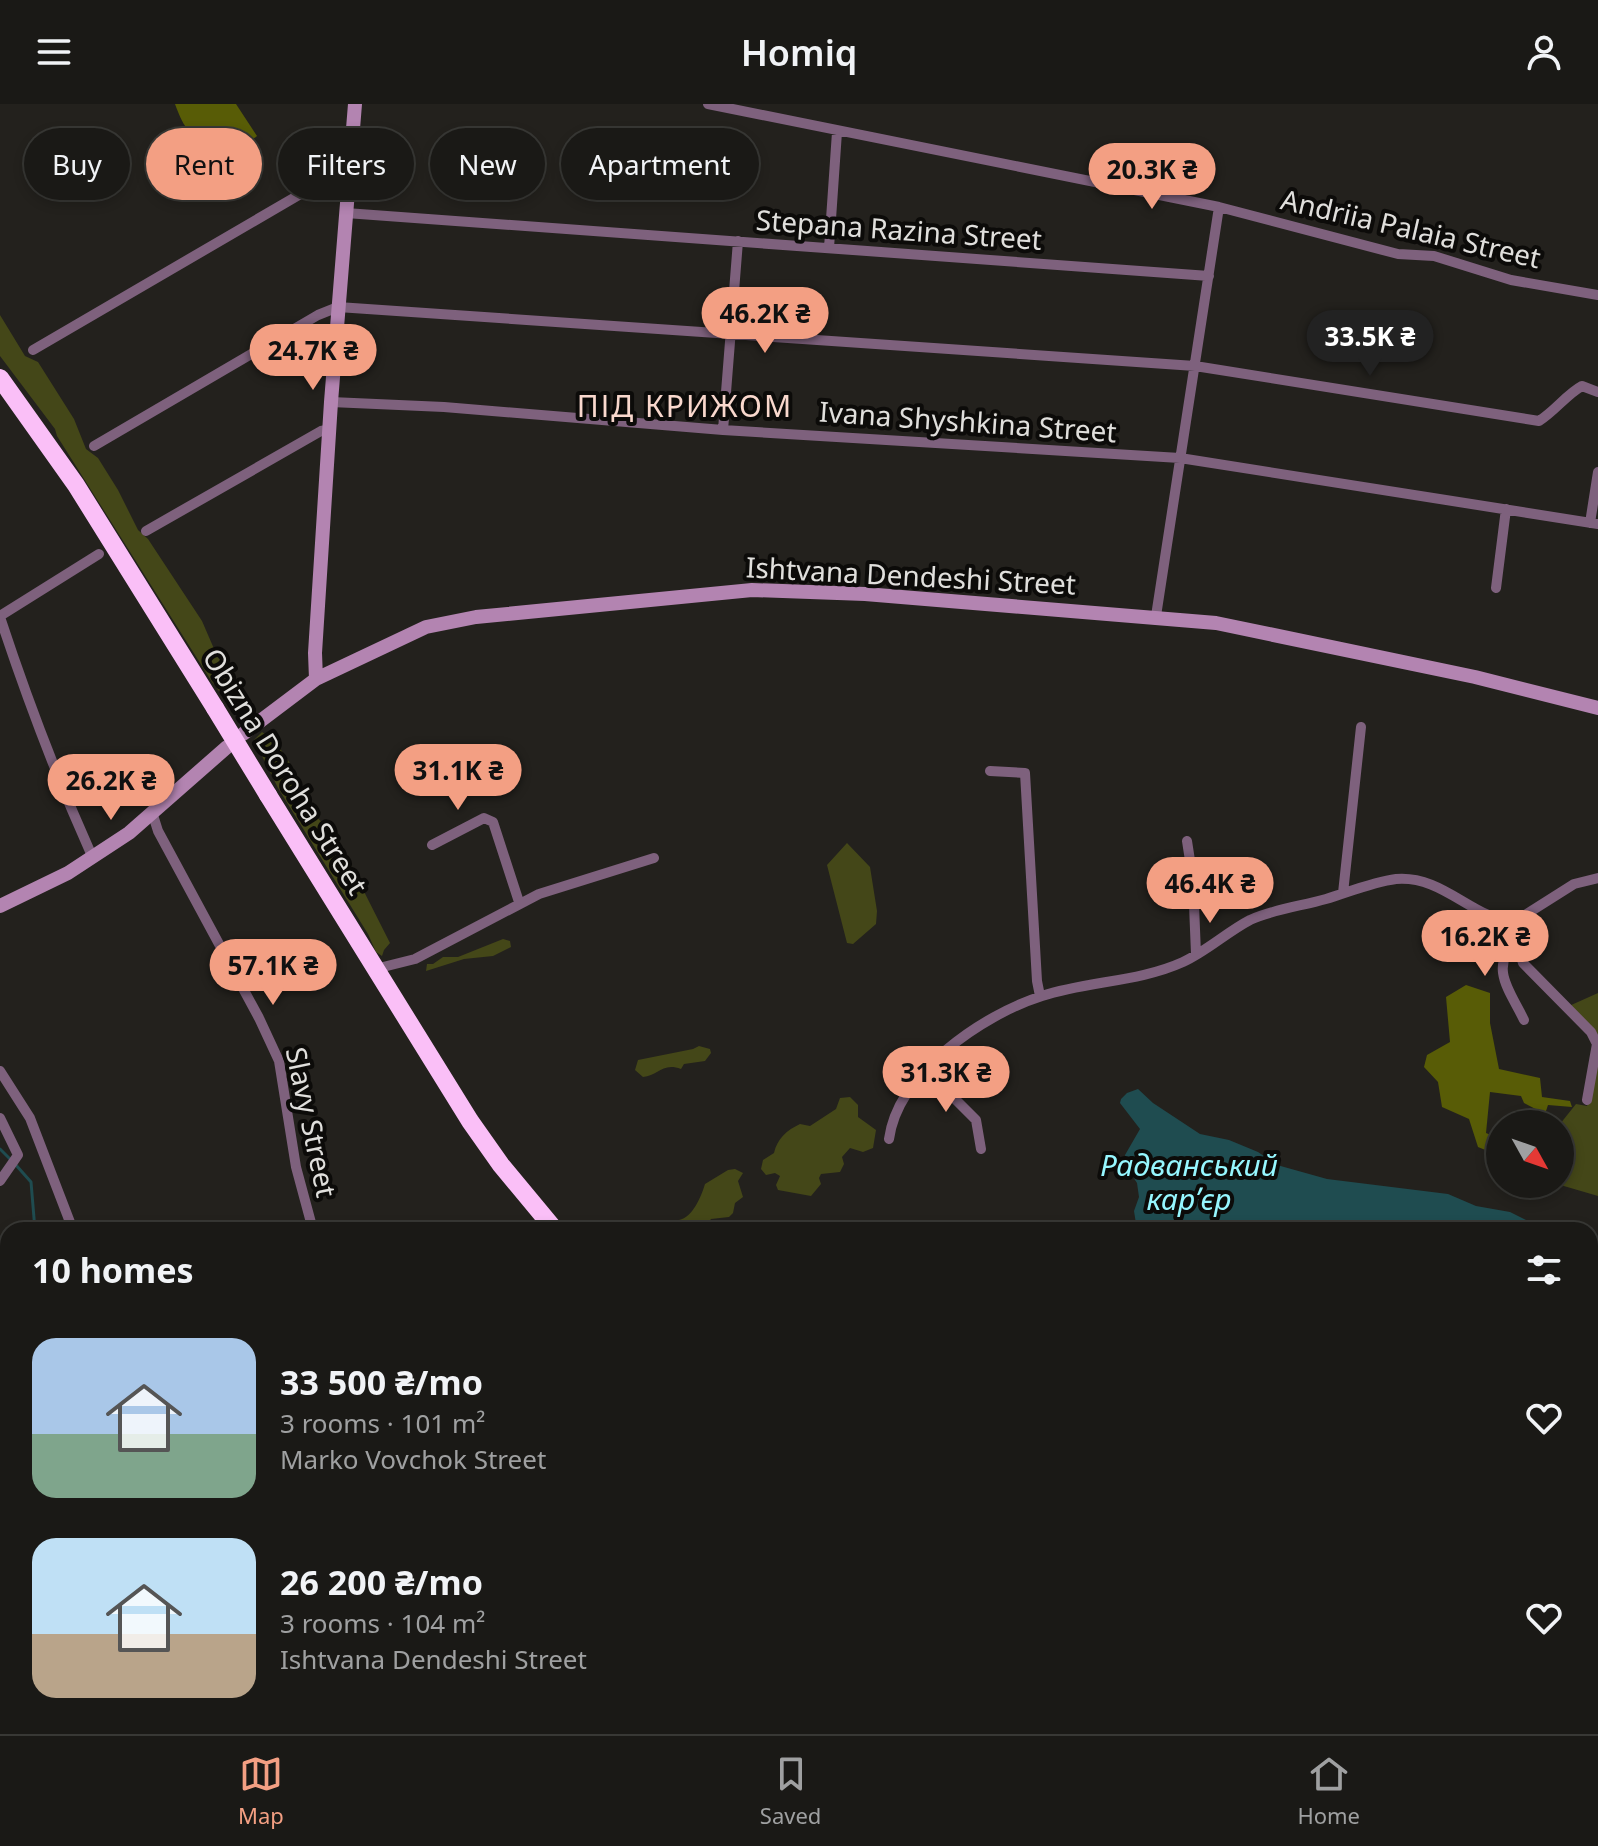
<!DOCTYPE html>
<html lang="en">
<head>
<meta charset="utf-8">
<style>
  :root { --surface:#1a1916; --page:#272623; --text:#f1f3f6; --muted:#9fa0a1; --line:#383835; --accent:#f39f83 }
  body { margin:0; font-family:"Noto Sans",sans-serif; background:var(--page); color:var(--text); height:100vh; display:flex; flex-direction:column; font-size:30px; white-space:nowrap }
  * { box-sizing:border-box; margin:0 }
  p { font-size:26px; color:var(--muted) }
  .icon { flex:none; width:44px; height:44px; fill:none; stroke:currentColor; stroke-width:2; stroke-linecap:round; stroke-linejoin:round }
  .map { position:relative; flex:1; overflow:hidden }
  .side { position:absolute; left:0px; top:1118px; width:1598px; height:512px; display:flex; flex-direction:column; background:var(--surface); border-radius:24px 24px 0 0; box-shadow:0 4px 12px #0003,0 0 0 2px var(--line) }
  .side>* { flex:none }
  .top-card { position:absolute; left:24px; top:24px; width:800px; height:72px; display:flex; gap:16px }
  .needle { width:52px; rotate:130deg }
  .tools { position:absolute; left:1486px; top:1006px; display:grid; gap:16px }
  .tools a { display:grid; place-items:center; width:88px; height:88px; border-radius:50%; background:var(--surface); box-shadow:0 4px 12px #0003,0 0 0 2px var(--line); font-size:40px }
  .price { position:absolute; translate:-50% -68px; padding:0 18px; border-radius:28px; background:var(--accent); color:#111; font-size:26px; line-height:52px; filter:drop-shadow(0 2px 4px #0008) }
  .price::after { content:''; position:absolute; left:50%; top:48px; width:24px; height:18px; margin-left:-12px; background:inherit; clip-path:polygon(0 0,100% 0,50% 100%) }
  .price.active { background:#222; color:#fff }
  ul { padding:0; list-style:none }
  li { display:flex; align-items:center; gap:24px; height:200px; padding:0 32px }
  li span { display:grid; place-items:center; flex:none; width:224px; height:160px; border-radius:24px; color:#555 }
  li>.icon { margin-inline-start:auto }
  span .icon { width:96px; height:96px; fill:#fffc; stroke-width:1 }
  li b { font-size:34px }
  h2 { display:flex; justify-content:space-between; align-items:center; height:96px; padding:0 32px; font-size:34px }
  .pill { padding:0 28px; border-radius:36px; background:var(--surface); box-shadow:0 4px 12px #0003,0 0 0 2px var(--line); font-size:28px; line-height:72px }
  .pill.active { background:var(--accent); color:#111 }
  header { display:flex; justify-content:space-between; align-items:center; height:104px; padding:0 32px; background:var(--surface); font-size:36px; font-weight:600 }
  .tab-bar { display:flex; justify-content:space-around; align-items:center; height:112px; border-top:2px solid var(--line); background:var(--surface); font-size:22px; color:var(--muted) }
  .tab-bar a { display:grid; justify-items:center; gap:4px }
  .tab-bar .active { color:var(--accent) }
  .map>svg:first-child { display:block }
  .green { fill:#444718 }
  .forest { fill:#585c06 }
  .water { fill:#1f4c50 }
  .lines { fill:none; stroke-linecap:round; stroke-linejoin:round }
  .stream { stroke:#1f4c50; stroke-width:3 }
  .street { stroke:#7e617d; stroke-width:10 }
  .secondary { stroke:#b384b1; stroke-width:14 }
  .highway { stroke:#fabff7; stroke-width:18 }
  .highway-bridge { stroke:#fabff7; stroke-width:18 }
  .labels { text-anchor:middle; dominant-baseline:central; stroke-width:8; stroke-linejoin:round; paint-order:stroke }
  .street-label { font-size:28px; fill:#e0dfdc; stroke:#0c0b09 }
  .neighbourhood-label { font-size:30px; letter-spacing:2px; fill:#f9d8cd; stroke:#0c0b09 }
  .water-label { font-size:30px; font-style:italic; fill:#96f7ff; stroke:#0c0b09 }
</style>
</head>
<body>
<header><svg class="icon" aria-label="menu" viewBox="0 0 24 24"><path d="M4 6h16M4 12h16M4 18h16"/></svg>Homiq<svg class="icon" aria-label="person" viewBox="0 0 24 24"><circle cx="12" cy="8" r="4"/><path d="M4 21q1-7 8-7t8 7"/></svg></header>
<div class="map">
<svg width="1598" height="1630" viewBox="0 0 1598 1630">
  <rect width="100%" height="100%" fill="#23211d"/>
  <path class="green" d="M 0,211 L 25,252 L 38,258 L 74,315 L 86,345 L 98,354 L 118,386 L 138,426 L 148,435 L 202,517 L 218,554 L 225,559 L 241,600 L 239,604 L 232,604 L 212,578 L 57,332 L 55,325 L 0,252 Z
    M 262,628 C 283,641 296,670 307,692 C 312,702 315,714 324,720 L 324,727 L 344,748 L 390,839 L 384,846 L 382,852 L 376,848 L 368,830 L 278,684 L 254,636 Z
    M 847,739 L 870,763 L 877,807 L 876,820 L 853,840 L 847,839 L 827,761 Z
    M 503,835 L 510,837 L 511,843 L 493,852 L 464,855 L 426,867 L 427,860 L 433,860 L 443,853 L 458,853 Z
    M 1598,889 L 1598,933 L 1569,902 Z
    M 699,942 L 710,945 L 711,949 L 705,957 L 684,960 L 681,965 C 662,958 658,972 643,973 L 635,966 L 638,956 L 693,945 Z
    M 1598,946 L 1598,1092 L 1557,1080 L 1560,1080 L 1560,1020 L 1576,1000 L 1587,1002 Z
    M 850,993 L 858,1001 L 858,1013 L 876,1026 L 873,1044 L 863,1048 L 850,1044 L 842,1053 L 844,1060 L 840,1068 L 821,1070 L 819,1074 L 821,1080 L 811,1092 L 778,1086 L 776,1081 L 780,1072 L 775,1069 L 766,1071 L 761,1065 L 763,1056 L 774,1049 C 777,1035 787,1026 800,1020 L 810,1022 L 836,1005 L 840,994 Z
    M 735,1065 L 743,1069 L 738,1077 L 743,1093 L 735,1099 L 733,1109 L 729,1113 L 711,1115 L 703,1126 L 677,1126 L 679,1116 C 693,1113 701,1093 705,1080 L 728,1066 Z
    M 1590,1360 L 1594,1361 L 1598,1630 L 1587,1630 L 1586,1622 L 1590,1622 Z
    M 853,1622 L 1024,1622 L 1032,1630 L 847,1630 Z
    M 1055,1622 L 1138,1622 L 1188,1627 L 1189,1630 L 1064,1630 Z
    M 1199,1622 L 1438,1622 L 1440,1630 L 1201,1630 L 1197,1625 Z
    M 1453,1622 L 1557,1622 L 1560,1630 L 1454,1630 Z"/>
  <path class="forest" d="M 175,0 L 236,0 L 257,32 C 243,44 234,42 218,33 C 192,41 183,22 175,0 Z
    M 1466,881 L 1490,889 L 1490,919 L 1499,965 L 1540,974 L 1542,993 L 1570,997 L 1572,1003 L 1548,1001 L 1545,1010 L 1524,999 L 1521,992 L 1490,988 L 1486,1029 L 1500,1035 L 1500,1052 L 1478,1043 L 1469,1015 L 1442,1003 L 1438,978 L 1424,963 L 1427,951 L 1450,938 L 1446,893 Z
    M 1598,1251 L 1598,1284 L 1590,1290 L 1590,1258 Z"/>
  <path class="water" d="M 1138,985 L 1153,999 L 1200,1030 L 1229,1036 L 1258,1048 L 1277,1061 L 1327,1075 L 1448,1090 L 1476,1102 L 1510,1108 L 1546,1126 L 1137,1126 L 1134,1107 L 1139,1093 L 1137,1079 L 1127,1064 L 1125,1051 L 1140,1025 L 1120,999 L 1121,995 L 1127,989 Z
    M 1590,1170 L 1598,1175 L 1598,1244 L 1590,1247 Z"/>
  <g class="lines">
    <path class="stream" d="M 0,1045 L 10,1055
      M 15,1060 L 31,1078 L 35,1126
      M 277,1622 L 281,1630"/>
    <path class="street" d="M 708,0 L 1219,103 L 1398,150 L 1434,152 L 1511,176 L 1598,191
      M 346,109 L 1209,172
      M 829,144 L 837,28
      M 33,246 L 328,74 L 339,72 L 349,73
      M 331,298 L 444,303 L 723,326 L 1180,354 L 1598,420
      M 723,326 L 738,137
      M 94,342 L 318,211 L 338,203 L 1195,262 L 1539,317 C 1555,307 1567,290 1582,282 L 1598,288
      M 1590,419 L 1598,368
      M 146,427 L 321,327 L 331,325
      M 1496,484 L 1506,405
      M 0,512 L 99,450
      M 1156,512 L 1219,103
      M 0,513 C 27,595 57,674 92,752
      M 990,667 L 1025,669 L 1037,877 L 1040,892
      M 152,708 L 158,727 L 259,914 L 279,957 L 296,1063 L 313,1126
      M 1187,737 L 1193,776 L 1196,850
      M 432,741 L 484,714 L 493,718 L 519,798
      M 1343,789 L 1361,623
      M 1514,818 L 1516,837 L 1523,859 L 1591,928 L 1597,940 L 1587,996
      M 1516,837 C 1488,864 1511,888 1524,916
      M 375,865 L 415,855 L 539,790 L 654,754
      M 926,966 L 976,1016 L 981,1045
      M 0,967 L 30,1014 L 73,1126
      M 0,1014 L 18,1051 L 0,1077
      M 889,1035 C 898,969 982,911 1042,892 C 1088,877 1139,878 1183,858 C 1207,847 1227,828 1250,816 C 1274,805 1302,802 1326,795 C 1349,788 1373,778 1396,775 C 1443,771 1471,814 1514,818 L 1574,780 L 1598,774
      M 0,1138 L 8,1162
      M 4,1393 L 8,1392
      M 268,1622 L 272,1630
      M 520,1622 L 523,1630
      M 728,1622 L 739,1630
      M 81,1630 L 96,1622
      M 832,1630 L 837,1622"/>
    <path class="secondary" d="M 316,575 L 315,549 L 331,298 L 355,0
      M 243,630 L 316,575 L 426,523 L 476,513 L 752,486 L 865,490 L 1216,519 L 1475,573 L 1598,604
      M 0,802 L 68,769 L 129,729 L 227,643"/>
    <path class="highway" d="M 0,274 L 76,381 L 215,604
      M 268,691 L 470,1017 L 501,1061 L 555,1126
      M 1039,1622 L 1048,1630"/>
    <path class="highway-bridge" d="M 215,604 L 268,691"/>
  </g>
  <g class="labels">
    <g class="street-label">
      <text transform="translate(1411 124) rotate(13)">Andriia Palaia Street</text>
      <text transform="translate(899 125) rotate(4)">Stepana Razina Street</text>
      <text transform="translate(968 317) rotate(4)">Ivana Shyshkina Street</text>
      <text transform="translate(911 471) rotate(3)">Ishtvana Dendeshi Street</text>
      <text transform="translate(286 667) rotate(58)">Obizna Doroha Street</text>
      <text transform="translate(312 1018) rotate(78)">Slavy Street</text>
    </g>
    <g class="neighbourhood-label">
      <text x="685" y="301">ПІД КРИЖОМ</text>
    </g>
    <g class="water-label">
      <text x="1189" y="1060">Радванський<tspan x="1189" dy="34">карʼєр</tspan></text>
    </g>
  </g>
</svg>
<div class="tools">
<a><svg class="needle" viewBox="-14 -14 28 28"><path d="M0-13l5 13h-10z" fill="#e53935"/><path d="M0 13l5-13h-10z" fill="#9fa0a1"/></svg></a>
</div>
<b class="price" style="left:1152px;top:107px">20.3K ₴</b>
<b class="price" style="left:765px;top:251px">46.2K ₴</b>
<b class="price active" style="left:1370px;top:274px">33.5K ₴</b>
<b class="price" style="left:313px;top:288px">24.7K ₴</b>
<b class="price" style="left:458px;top:708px">31.1K ₴</b>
<b class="price" style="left:111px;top:718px">26.2K ₴</b>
<b class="price" style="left:1210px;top:821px">46.4K ₴</b>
<b class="price" style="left:1485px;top:874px">16.2K ₴</b>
<b class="price" style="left:273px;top:903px">57.1K ₴</b>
<b class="price" style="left:946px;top:1010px">31.3K ₴</b>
<div class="top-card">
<a class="pill">Buy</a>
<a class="pill active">Rent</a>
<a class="pill">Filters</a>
<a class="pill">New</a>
<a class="pill">Apartment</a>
</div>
<section class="side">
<h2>10 homes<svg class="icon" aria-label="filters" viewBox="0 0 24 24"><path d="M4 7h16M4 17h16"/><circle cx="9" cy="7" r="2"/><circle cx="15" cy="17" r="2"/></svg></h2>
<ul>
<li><span style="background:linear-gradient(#a9c7e8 60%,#7fa58c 0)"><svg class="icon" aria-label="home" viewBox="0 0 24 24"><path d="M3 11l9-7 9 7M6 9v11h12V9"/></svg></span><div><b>33 500 ₴/mo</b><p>3 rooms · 101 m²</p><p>Marko Vovchok Street</p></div><svg class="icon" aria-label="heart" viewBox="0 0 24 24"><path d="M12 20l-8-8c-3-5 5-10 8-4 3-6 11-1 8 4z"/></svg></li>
<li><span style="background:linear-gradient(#bfe0f5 60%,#b9a48a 0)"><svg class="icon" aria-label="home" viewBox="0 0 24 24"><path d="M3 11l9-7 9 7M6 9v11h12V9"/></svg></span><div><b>26 200 ₴/mo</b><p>3 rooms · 104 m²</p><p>Ishtvana Dendeshi Street</p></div><svg class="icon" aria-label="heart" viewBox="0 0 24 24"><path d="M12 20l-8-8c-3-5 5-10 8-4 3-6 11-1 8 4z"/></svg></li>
</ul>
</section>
</div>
<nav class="tab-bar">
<a class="active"><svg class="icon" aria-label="map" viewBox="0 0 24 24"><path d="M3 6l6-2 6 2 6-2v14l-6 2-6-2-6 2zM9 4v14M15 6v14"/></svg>Map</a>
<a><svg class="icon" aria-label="saved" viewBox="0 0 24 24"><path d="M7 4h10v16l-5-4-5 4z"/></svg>Saved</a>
<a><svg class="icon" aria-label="home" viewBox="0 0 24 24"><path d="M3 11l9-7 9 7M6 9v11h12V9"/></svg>Home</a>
</nav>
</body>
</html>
